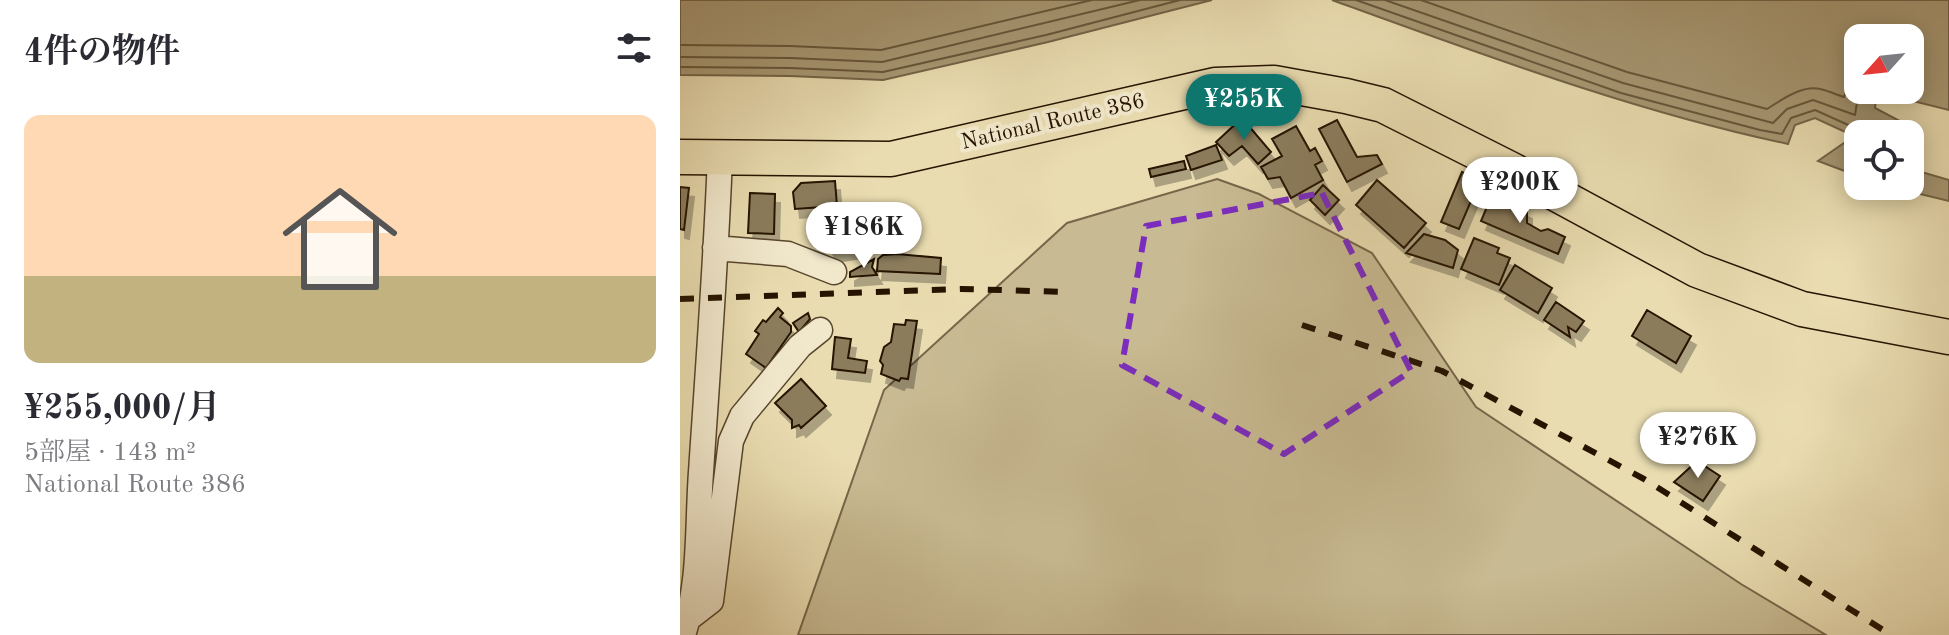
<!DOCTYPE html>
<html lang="ja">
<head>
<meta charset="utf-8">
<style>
  :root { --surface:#fff; --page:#f2f2f3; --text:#2b2b33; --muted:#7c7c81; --accent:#0f766e }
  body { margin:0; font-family:"Old Standard TT","Noto Serif JP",serif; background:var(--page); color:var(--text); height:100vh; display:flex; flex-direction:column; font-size:30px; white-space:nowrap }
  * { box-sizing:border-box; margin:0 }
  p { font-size:26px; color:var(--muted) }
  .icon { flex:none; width:44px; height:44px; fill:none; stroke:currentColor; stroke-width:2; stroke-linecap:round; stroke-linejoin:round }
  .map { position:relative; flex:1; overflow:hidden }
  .details { display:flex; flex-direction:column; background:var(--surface); width:680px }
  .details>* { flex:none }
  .needle { width:52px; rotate:243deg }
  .tools { position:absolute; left:1164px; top:24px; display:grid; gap:16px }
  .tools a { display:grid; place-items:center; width:80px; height:80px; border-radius:16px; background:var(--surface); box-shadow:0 4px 20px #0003; font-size:40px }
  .price { position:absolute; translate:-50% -68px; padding:0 18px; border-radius:28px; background:#fff; color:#222; font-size:26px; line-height:52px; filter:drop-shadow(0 2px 4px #0008) }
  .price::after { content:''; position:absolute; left:50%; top:48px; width:24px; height:18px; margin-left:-12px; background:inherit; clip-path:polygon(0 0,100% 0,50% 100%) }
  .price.active { background:var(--accent); color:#fff }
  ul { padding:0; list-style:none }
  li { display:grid; align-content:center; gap:16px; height:424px; padding:0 24px }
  li span { display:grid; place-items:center; height:248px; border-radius:16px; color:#555 }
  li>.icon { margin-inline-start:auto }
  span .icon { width:144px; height:144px; fill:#fffc; stroke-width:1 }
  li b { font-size:34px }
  h2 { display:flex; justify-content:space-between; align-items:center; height:96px; padding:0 24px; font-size:34px }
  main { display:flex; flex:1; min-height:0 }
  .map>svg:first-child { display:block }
  .green { fill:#c8ba92; stroke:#776649; stroke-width:2 }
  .water { fill:#a79874; stroke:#736346; stroke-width:2; fill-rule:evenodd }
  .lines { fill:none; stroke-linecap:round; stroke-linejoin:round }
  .shore { stroke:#66563a; stroke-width:2 }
  .building { fill:#8b7c5c; stroke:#261300; stroke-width:2; filter:url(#shadow) }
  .minor-casing { stroke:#57452c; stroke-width:27 }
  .highway-casing { stroke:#261300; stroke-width:37 }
  .minor { stroke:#f1e8cc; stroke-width:24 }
  .highway { stroke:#e9dcb0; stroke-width:34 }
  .rail { stroke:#261300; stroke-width:6; stroke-dasharray:14 14; stroke-linecap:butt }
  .marked { fill:none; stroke:#7b2cbf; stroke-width:6; stroke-dasharray:16 10; stroke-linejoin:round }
  .labels { text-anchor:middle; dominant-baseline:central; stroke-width:8; stroke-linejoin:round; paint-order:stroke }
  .street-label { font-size:22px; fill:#261300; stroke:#f1e8cc }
</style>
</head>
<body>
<main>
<section class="details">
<h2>4件の物件<svg class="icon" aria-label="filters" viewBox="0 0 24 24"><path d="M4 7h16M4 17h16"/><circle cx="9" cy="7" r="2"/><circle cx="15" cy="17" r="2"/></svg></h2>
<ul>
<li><span style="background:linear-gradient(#ffd9b3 65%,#c2b280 0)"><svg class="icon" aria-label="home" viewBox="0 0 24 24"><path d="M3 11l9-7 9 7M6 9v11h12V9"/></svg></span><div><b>¥255,000/月</b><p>5部屋 · 143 m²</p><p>National Route 386</p></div></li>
</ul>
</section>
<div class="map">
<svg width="1269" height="635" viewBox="0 0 1269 635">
  <defs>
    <filter id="shadow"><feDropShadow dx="5" dy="9" stdDeviation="0" flood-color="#0004"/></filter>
  </defs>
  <rect width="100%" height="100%" fill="#e9dcb0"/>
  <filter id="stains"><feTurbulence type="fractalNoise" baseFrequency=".0025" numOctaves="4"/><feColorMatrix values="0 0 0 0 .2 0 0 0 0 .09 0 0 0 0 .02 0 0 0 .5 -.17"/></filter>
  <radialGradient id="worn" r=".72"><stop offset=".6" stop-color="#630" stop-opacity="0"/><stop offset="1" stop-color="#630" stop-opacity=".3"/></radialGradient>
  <path class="green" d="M 537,179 L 579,194 L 692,253 L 796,407 L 1061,584 L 1146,635 L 118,635 L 204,390 L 387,223 Z"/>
  <path class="water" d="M 0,0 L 532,0 L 368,42 L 203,80 L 110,76 L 0,75 Z
    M 652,0 L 1269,0 L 1269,110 L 1197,92 L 1195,108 L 1229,126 L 1238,171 L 1269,180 L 1269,201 L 1207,186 L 1230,186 L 1230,134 L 1178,134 L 1178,176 L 1138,161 L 1174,136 L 1135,118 L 1115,125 L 1108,144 C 952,111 802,54 652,0 ZM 1178,38 L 1230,38 L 1230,90 L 1178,90 Z"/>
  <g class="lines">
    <path class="shore" d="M 676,0 L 941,93 L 1080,130 L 1102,134 L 1111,118 L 1135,110 L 1175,128 L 1180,134
      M 705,0 L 943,83 L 1093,123 L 1107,109 L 1133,100 L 1175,115 L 1179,90
      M 741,0 L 947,72 L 1087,109 C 1103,99 1124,83 1144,90 C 1151,92 1157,95 1164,97 L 1171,79 L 1178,70
      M 0,45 L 110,46 L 201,50 L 412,0
      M 0,57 L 110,58 L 202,62 L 460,0
      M 0,67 L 110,68 L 203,72 L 366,35 L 500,0"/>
  </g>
  <path class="building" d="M 562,118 L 591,152 L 578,164 L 562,146 L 549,156 L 536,142 Z
    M 657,120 L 677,157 L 697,155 L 702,164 L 667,182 L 639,129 Z
    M 616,126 L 630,151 L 635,148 L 642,161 L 635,165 L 643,180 L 611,198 L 600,177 L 588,179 L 581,167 L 602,156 L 592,139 Z
    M 536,145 L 542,160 L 511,170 L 506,156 Z
    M 504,161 L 506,169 L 471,177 L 469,169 Z
    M 782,172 L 800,180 L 779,229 L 761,222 Z
    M 697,180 L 746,223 L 724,248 L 676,205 Z
    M 155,181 L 157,206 L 115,209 L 113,192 L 121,183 Z
    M 643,185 L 659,200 L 645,215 L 630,200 Z
    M 0,187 L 9,188 L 4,230 L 0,229 Z
    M 70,193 L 95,194 L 94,234 L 68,233 Z
    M 812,195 L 847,210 L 847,223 L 861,231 L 868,229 L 885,237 L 878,254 L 801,221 Z
    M 172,207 L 180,222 L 195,215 L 205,235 L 177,249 L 152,253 L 138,225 Z
    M 744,234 L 765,240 L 778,250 L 773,268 L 726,253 Z
    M 794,238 L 819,248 L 817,253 L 830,258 L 819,285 L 781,269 Z
    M 217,254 L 261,258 L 260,274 L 197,271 L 198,259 L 203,255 Z
    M 194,259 L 192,267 L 197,275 L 170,277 L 170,272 Z
    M 835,265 L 872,288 L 858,313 L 820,290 Z
    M 876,302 L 904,321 L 896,332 L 888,327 L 890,337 L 864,320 Z
    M 98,308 L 103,313 L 100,317 L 111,326 L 111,332 L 86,368 L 66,354 L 79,334 L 75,331 L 83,320 L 86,322 Z
    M 967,310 L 1011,336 L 996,363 L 952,336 Z
    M 128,313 L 130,319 L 119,332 L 113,323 Z
    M 226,320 L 237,321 L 228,379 L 221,378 L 219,381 L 201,374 L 203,365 L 200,361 L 204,347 L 211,342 L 214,324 L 225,325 Z
    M 155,337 L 171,339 L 168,358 L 187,361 L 185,373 L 152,369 Z
    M 121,379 L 146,406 L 121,428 L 119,425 L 112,428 L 112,420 L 95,403 Z
    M 1017,461 L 1040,476 L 1023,501 L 994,482 Z"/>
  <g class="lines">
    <defs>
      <path id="minor" d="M 35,248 L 108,254 L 154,272
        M 9,618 L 31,601 L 51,441 L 62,416 L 120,346 L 140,330
        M 3,635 C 21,582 17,528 21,472 C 28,367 36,262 40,156"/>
      <path id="highway" d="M 0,157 L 211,159 L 535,85 L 594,83 L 666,96 L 703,105 L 832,170 L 1017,270 L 1122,309 L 1269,337"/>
    </defs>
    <use href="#minor" class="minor-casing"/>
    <use href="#highway" class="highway-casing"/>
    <use href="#minor" class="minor"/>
    <use href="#highway" class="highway"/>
    <path class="rail" d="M 0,299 L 281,289 L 391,292
      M 622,325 L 762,371 L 964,479 L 1211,635"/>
  </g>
  <path class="marked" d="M 642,193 L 731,371 L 604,454 L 442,365 L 466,226 Z"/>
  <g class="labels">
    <g class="street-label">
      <text transform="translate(373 122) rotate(-13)">National Route 386</text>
    </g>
  </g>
  <rect width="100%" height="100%" filter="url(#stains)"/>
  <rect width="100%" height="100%" fill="url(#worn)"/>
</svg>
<div class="tools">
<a><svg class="needle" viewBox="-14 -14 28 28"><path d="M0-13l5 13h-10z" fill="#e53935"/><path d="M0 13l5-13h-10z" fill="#7c7c81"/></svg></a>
<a><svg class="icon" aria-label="locate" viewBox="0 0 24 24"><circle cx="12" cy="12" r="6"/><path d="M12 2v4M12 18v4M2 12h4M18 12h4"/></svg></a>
</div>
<b class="price active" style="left:564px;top:142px">¥255K</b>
<b class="price" style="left:840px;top:225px">¥200K</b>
<b class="price" style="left:184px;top:270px">¥186K</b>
<b class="price" style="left:1018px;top:480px">¥276K</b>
</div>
</main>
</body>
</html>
